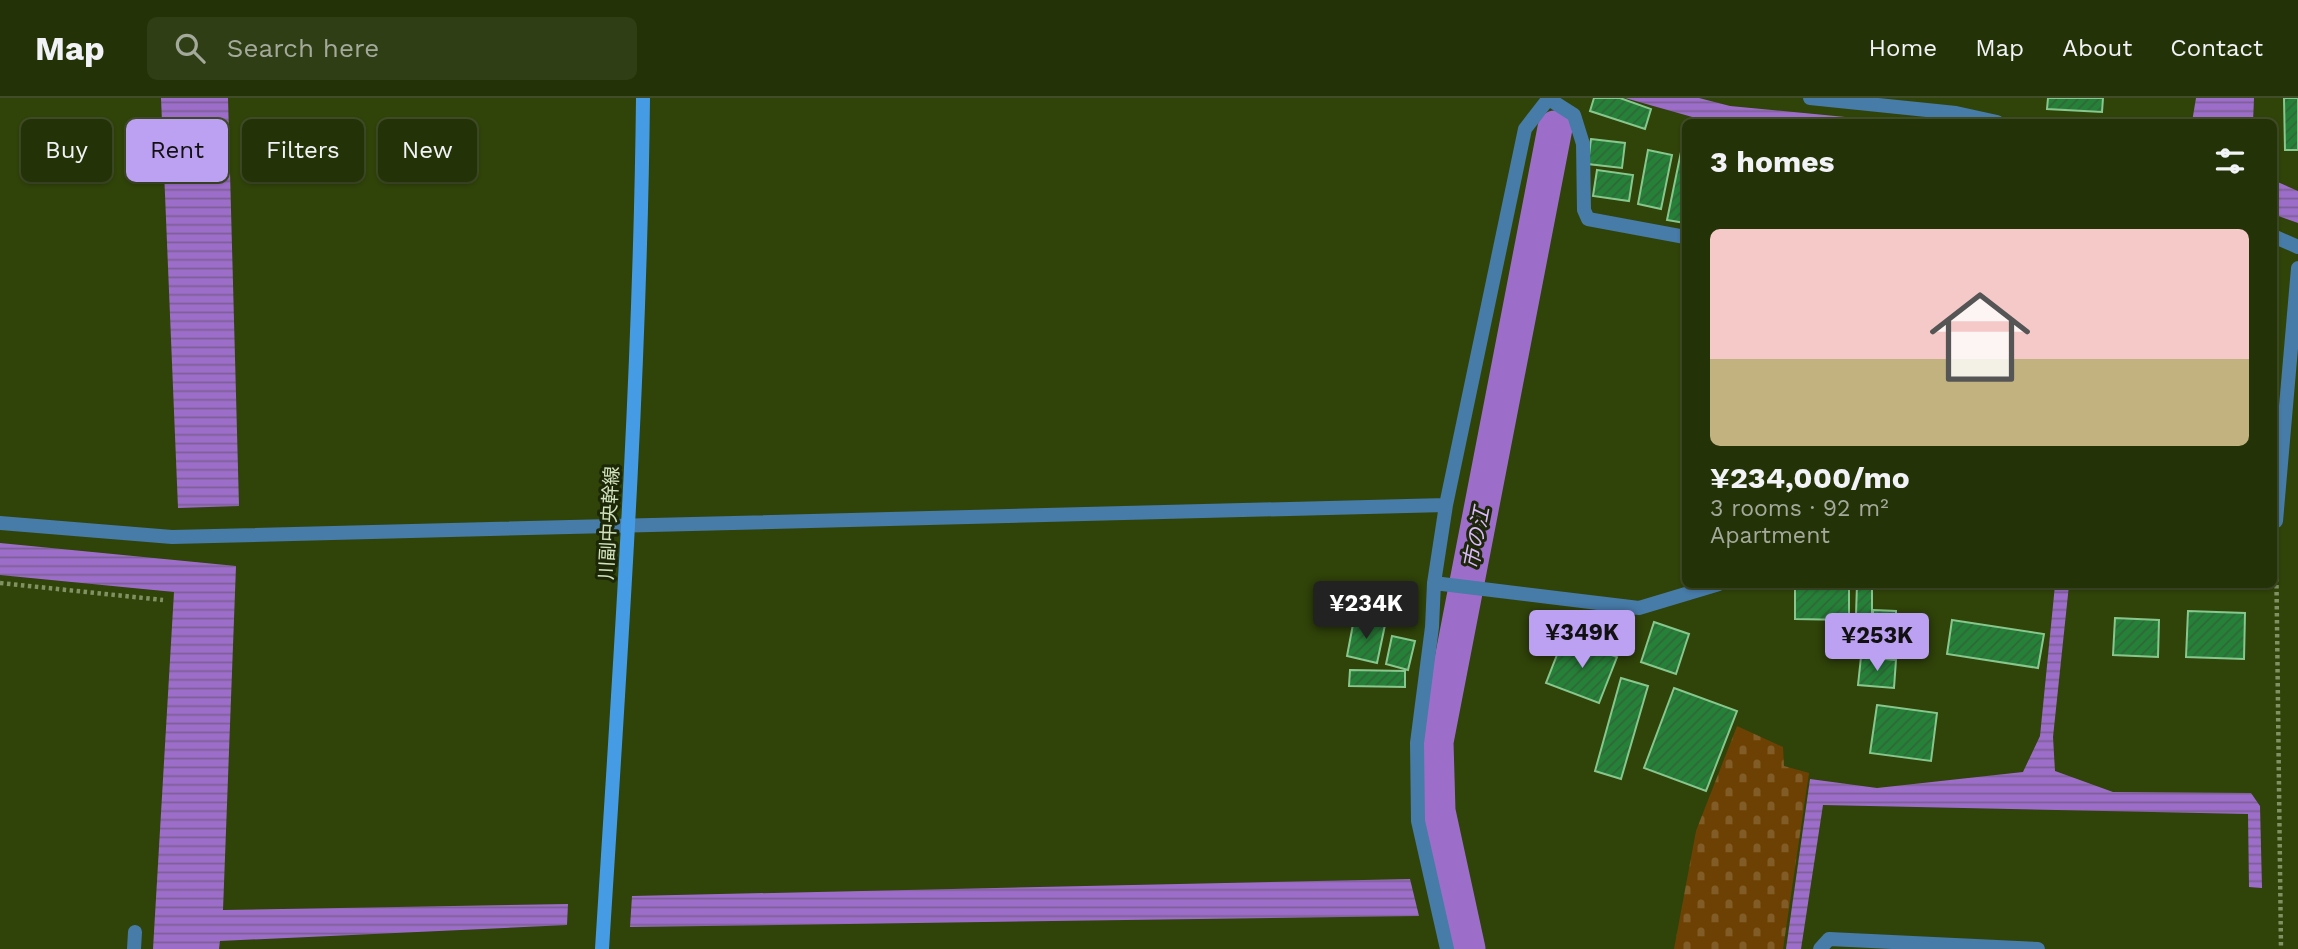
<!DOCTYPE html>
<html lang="en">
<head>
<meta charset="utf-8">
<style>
  :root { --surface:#243207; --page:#303e15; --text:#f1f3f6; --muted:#a3aa9b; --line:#414d28; --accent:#bca0f2 }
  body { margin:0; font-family:"Work Sans","Noto Sans JP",sans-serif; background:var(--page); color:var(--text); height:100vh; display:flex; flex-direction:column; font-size:26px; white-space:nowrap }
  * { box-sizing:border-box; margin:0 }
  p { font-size:23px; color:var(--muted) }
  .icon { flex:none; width:38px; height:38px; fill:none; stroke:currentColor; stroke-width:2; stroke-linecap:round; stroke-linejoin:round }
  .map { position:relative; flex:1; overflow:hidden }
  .details { position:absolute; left:1682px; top:21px; width:595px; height:469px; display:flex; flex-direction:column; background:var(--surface); border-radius:10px; box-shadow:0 2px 5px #0004,0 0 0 2px var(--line) }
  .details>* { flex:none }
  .top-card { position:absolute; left:21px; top:21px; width:665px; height:63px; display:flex; gap:14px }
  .price { position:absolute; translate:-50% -60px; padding:0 16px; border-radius:7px; background:var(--accent); color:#111; font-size:23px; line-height:46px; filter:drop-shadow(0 2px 4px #0008) }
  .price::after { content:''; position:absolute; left:50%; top:42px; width:21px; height:16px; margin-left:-10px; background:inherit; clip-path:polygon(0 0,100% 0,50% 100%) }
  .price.active { background:#222; color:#fff }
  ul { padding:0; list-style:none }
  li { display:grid; align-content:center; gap:14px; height:371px; padding:0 28px }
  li+li { border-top:2px solid var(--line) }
  li span { display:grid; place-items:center; height:217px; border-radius:10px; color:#555 }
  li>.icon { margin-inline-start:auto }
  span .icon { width:126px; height:126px; fill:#fffc; stroke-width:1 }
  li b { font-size:30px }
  h2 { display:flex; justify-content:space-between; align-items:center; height:84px; padding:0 28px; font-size:30px }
  .chip { padding:0 24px; border-radius:10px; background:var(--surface); box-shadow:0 2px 5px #0004,0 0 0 2px var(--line); font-size:24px; line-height:63px }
  .chip.active { background:var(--accent); color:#111 }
  header { display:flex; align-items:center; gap:42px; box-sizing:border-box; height:98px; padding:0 35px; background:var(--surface); border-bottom:2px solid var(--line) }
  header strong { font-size:33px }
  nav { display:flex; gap:38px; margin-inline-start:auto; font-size:24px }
  .search { width:490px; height:63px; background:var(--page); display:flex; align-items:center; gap:18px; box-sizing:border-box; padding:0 24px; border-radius:10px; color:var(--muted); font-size:26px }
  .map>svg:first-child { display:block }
  .cemetery { fill:url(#cemetery-stones) }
  .water { fill:url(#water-rules) }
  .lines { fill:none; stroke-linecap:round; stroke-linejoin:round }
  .canal { stroke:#9d6ec9; stroke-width:35 }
  .building { fill:url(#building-hatch); stroke:#87c78d; stroke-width:2 }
  .path { stroke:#809162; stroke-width:4.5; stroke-dasharray:3.5 3.5; stroke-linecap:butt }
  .lane { stroke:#477ba8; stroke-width:14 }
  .street { stroke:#477ba8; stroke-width:14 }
  .secondary { stroke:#459ce4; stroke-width:14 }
  .labels { text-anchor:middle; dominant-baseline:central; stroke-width:6; stroke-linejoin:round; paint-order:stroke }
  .street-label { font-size:19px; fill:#d2e2bd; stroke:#1c2708 }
  .water-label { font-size:21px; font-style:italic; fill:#dbb9fe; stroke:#1c2708 }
</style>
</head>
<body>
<header>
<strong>Map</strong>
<div class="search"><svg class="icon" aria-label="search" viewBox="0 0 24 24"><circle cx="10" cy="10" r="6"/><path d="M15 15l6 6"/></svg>Search here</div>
<nav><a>Home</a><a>Map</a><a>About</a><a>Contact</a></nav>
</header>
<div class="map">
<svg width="2298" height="851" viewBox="0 0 2298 851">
  <defs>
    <pattern id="cemetery-stones" width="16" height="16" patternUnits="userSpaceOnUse" patternTransform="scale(1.75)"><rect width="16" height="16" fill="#6d4103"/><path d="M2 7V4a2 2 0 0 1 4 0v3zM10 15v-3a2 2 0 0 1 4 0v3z" fill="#815c26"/></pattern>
    <pattern id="water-rules" width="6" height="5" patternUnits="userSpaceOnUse" patternTransform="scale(1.75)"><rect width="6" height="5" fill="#9d6ec9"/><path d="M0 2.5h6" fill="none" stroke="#7c5f97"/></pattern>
    <pattern id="building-hatch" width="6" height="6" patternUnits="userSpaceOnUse" patternTransform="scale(1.75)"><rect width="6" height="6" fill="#258137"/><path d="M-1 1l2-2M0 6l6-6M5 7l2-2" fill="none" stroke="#316638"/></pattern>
  </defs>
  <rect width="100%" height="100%" fill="#304309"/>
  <path class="cemetery" d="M 1737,628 L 1783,649 L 1784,668 L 1809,675 L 1783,851 L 1674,851 L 1696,733 Z"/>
  <path class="water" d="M 161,0 L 228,0 L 239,408 L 178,410 Z
    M 1625,0 L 1699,0 L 1730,8 L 1897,24 L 1710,24 Z
    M 2196,0 L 2254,0 L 2253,24 L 2192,24 Z
    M 2273,82 L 2298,93 L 2298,125 L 2273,116 Z
    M 0,445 L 236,468 L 223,812 L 568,806 L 567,827 L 220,843 L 219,851 L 153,851 L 174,494 L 0,477 Z
    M 2055,487 L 2069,487 L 2053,639 L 2055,673 L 2113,694 L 2251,695 L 2260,708 L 2262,790 L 2249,789 L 2248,716 L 1823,707 L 1801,851 L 1786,851 L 1810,681 L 1877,690 L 2023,674 L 2040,638 Z
    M 1410,781 L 1419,818 L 630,829 L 632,798 Z"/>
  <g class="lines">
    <path class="canal" d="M 1468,851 L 1438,713 L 1436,644 L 1555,30"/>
  </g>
  <path class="building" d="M 1594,0 L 1620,0 L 1651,11 L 1645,31 L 1590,13 Z
    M 2048,0 L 2103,0 L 2102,14 L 2047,11 Z
    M 2284,0 L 2298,0 L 2298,52 L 2285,52 Z
    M 1591,41 L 1625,45 L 1622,70 L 1588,66 Z
    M 1648,52 L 1672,57 L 1661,111 L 1638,106 Z
    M 1681,54 L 1685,55 L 1685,125 L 1667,122 Z
    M 1597,72 L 1633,77 L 1629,103 L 1593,98 Z
    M 1795,486 L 1849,486 L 1849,522 L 1795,521 Z
    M 1857,486 L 1872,486 L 1872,518 L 1856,517 Z
    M 1873,512 L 1896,513 L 1897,554 L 1873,554 Z
    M 2188,513 L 2245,515 L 2244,561 L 2186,559 Z
    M 2115,520 L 2159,522 L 2158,559 L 2113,557 Z
    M 1354,521 L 1385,527 L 1377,565 L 1347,558 Z
    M 1952,522 L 2044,536 L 2038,570 L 1947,556 Z
    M 1654,524 L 1689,536 L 1676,576 L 1641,564 Z
    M 1392,538 L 1415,543 L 1408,572 L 1386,566 Z
    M 1564,539 L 1617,559 L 1599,605 L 1546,585 Z
    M 1861,559 L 1896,562 L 1894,590 L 1858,587 Z
    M 1350,572 L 1405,573 L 1405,589 L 1349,588 Z
    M 1621,580 L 1648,588 L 1621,681 L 1595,673 Z
    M 1674,590 L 1737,613 L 1706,693 L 1644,670 Z
    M 1877,607 L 1937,615 L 1931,663 L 1870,655 Z"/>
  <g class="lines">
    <path class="path" d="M 2276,445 L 2281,851
      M 0,485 L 163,502"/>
    <path class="lane" d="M 1549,1 L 1574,17 L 1583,46 L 1584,112 L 1588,121 L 1685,139
      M 134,851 L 135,834"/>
    <path class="street" d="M 1810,0 L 1956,15 L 1997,24
      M 2273,138 L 2298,149
      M 2273,423 L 2276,423 L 2298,170
      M 0,425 L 172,439 L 1446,407
      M 1434,485 L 1639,510 L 1719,486
      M 1447,851 L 1418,723 L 1417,645 L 1432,529 L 1434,485 L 1446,407 L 1525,31 L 1549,0
      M 1820,851 L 1829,841 L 2038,851"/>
    <path class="secondary" d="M 602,851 C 620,567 640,284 643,0"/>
  </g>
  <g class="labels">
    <g class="street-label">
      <text transform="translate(609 425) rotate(-87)">川副中央幹線</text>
    </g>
    <g class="water-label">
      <text transform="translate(1476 440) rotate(-79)">市の江</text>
    </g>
  </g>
</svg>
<b class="price active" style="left:1366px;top:543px">¥234K</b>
<b class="price" style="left:1582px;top:572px">¥349K</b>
<b class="price" style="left:1877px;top:575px">¥253K</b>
<div class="top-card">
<a class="chip">Buy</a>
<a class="chip active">Rent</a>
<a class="chip">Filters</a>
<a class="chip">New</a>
</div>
<section class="details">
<h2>3 homes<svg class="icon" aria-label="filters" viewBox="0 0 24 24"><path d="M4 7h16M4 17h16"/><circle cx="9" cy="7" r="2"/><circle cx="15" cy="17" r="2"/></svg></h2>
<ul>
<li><span style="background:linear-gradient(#f6c9c9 60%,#c2b280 0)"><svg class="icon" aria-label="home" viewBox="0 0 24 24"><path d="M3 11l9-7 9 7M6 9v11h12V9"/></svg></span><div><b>¥234,000/mo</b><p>3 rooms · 92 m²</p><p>Apartment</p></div></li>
</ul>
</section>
</div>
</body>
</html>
